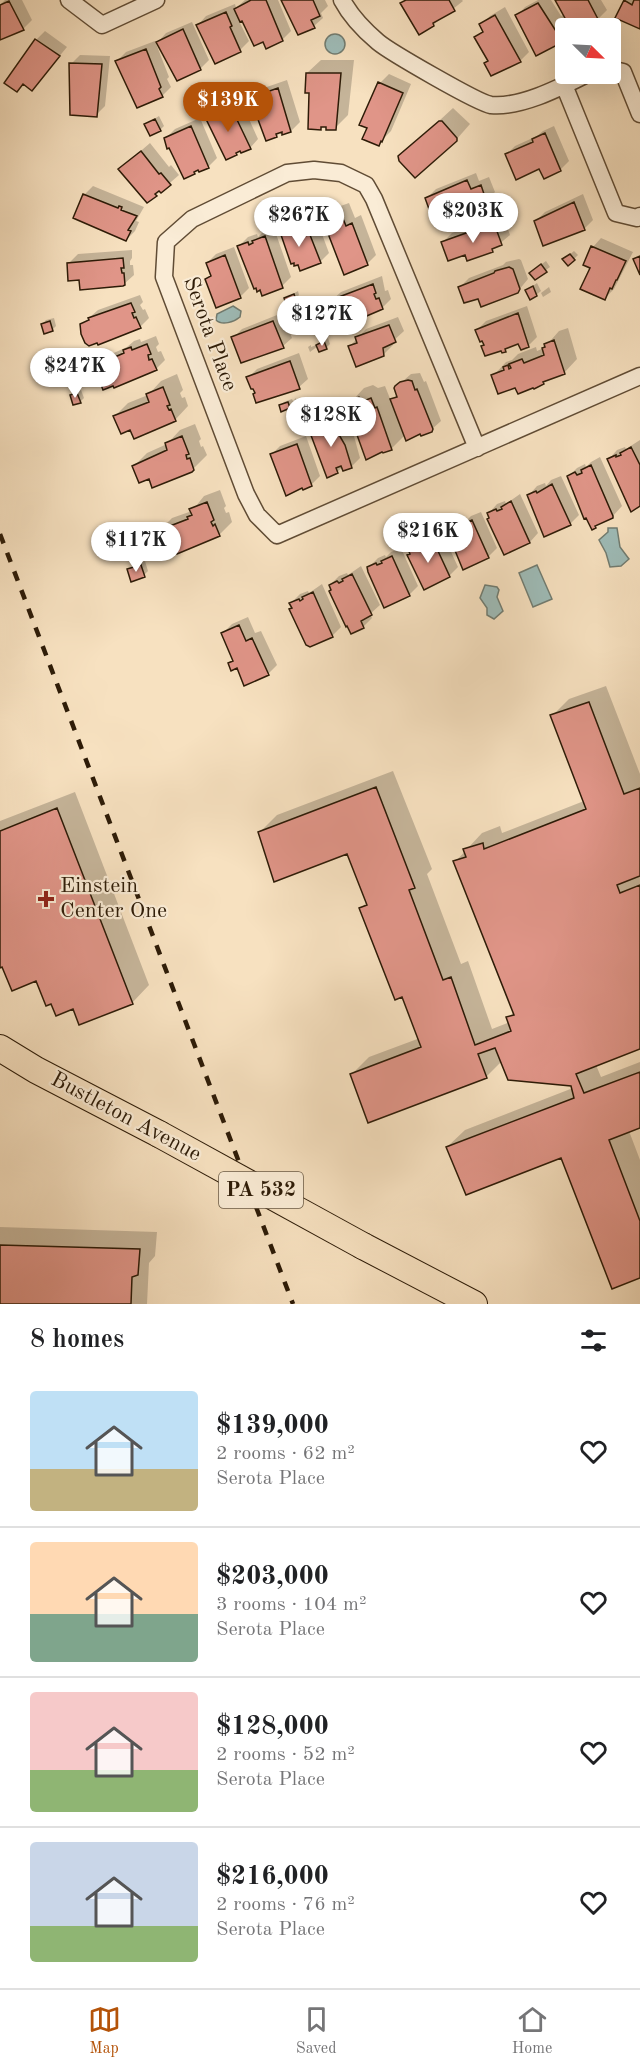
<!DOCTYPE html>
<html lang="en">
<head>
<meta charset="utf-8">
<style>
  :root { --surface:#fff; --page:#f2f2f2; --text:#202124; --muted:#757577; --line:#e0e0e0; --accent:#b45309 }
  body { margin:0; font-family:"Old Standard TT",serif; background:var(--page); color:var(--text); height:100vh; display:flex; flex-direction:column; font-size:22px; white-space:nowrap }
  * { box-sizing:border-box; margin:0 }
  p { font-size:20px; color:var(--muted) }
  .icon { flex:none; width:33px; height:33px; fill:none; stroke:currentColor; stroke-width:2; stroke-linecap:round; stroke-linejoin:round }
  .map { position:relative; height:1304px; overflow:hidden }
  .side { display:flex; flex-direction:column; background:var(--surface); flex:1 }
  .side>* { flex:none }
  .needle { width:39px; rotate:114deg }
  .tools { position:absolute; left:555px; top:18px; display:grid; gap:12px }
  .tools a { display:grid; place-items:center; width:66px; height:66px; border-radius:6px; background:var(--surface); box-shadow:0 6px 24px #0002; font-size:30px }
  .price { position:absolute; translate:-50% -51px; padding:0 14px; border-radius:21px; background:#fff; color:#222; font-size:20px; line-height:39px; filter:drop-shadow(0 2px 3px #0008) }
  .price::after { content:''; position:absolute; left:50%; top:36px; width:18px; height:14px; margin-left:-9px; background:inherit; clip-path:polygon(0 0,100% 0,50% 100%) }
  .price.current { background:var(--accent); color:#fff }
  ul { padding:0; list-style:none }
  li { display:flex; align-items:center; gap:18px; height:150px; padding:0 30px }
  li+li { border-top:2px solid var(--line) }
  li span { display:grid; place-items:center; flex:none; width:168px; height:120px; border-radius:6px; color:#555 }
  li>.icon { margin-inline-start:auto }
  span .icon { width:72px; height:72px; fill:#fffc; stroke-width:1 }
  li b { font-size:26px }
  h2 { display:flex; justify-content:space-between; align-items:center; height:72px; padding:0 30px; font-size:26px }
  .tab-bar { display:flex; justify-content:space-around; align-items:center; height:84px; border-top:2px solid var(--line); background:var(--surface); font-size:16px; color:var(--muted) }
  .tab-bar a { display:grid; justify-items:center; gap:3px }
  .tab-bar .current { color:var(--accent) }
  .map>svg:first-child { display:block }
  .water { fill:#9ebcb8; stroke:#717c71; stroke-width:1.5 }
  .shadow { fill:#0003 }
  .building { fill:#e09588; stroke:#2d1b07; stroke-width:1.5 }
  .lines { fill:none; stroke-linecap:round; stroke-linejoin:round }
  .minor-casing { stroke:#604c35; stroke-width:19 }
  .primary-casing { stroke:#2d1b07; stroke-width:28 }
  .minor { stroke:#faecd6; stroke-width:16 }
  .primary { stroke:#f7e1c0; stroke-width:26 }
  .rail { stroke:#2d1b07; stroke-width:4.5; stroke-dasharray:10 10; stroke-linecap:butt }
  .primary-bridge-casing { stroke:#2d1b07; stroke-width:28; stroke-linecap:butt }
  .primary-bridge { stroke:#f7e1c0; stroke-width:26 }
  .poi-dot { fill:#8f2418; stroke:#faecd6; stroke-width:2 }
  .labels { text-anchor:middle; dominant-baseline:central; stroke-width:4.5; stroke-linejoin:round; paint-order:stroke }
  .shield { fill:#faecd6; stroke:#6a5a45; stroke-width:1.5 }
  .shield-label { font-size:21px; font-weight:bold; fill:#2d1b07 }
  .street-label { font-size:22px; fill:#2d1b07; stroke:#faecd6 }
  .poi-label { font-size:22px; fill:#2d1b07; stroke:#faecd6; text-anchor:start }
</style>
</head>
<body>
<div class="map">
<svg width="640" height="1304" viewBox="0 0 640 1304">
  <rect width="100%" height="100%" fill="#f7e1c0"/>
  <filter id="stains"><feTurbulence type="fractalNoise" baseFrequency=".00333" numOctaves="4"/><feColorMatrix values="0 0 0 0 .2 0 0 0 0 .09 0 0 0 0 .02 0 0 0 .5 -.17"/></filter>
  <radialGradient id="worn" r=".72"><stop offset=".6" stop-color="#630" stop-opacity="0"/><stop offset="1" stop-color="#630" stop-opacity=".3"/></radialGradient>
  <path class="water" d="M325 44a10 10 0 1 1 20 0a10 10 0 1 1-20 0Z
    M 233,306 L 241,311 L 240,317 C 234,322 222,326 216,320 L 217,314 Z
    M 608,528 L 617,528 L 620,547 L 629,559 L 621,566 L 610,567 L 606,553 L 599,540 L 608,532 Z
    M 537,565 L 552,599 L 533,607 L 519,573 Z
    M 485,585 L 497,587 L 499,590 L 497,597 L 503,611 L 494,619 L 487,615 L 487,608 L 480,598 Z"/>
  <path class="shadow" d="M 5,0 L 22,0 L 32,20 L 23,29 L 0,39 L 0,5 Z
    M 245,0 L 278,0 L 291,31 L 282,40 L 264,40 L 243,18 L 239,21 L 249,41 L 240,50 L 198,25 L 206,16 L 235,4 L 236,8 Z
    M 282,0 L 325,0 L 328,6 L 321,13 L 323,18 L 314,26 Z
    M 406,0 L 462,0 L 463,1 L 433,25 L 402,3 Z
    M 538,0 L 551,0 L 561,16 L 565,14 L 557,0 L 601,0 L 607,10 L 598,19 L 579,28 L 566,28 L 566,36 L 562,40 L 517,16 L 525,7 Z
    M 627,0 L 640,0 L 640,28 L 625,1 Z
    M 505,7 L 529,52 L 520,61 L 489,61 L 476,37 L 484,30 L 481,25 L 490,16 Z
    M 192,22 L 209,60 L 200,69 L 158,42 L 166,33 Z
    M 45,31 L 67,47 L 32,89 L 24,83 L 17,90 L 36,40 Z
    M 155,41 L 169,77 L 167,79 L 171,87 L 162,96 L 117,61 L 126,52 Z
    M 80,55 L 110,56 L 105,106 L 96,115 L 71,64 Z
    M 321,60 L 354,60 L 348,115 L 335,128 L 323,126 L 320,128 L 310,92 L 307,73 Z
    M 389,74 L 411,84 L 391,131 L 378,144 L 369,127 L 380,83 Z
    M 287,80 L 300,122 L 291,131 L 283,133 L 282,130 L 277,136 L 267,139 L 252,98 L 261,89 Z
    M 238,95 L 258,139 L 250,148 L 241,149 L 236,154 L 208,119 L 231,98 Z
    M 453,108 L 470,124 L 456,140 L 413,145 Z
    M 159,116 L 164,126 L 160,130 L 146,124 Z
    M 200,118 L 217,158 L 208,167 L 199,168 L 184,177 L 166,138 L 175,129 Z
    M 554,126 L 569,161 L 560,170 L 544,177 L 540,167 L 507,154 L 515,146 L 537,136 L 543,131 Z
    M 150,143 L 169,167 L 171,165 L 179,175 L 156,195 L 120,169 Z
    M 476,173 L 479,181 L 489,177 L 495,192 L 486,201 L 435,212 L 427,198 L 436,189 Z
    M 93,186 L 144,207 L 136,221 L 139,222 L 135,231 L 126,240 L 84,195 Z
    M 583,194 L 593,220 L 584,229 L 536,221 L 545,212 Z
    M 349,203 L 355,218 L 361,215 L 376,255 L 367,264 L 323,218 L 332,209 Z
    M 305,215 L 311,227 L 319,226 L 329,253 L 320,262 L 281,229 L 290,221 Z
    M 503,215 L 510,235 L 492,250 L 466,253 L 443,242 L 452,233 Z
    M 274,228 L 291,277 L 282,286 L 261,288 L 239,246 L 248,237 L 257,234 L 258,237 L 263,232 Z
    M 601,238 L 633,252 L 614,289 L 605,298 L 591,267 L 593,247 Z
    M 234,247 L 249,288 L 240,297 L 207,279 L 212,274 L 207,263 L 216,254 Z
    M 132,250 L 132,258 L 130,261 L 130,265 L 133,265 L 134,275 L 124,284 L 69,263 L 78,254 Z
    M 574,251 L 578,255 L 574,259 L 569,255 Z
    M 519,259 L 521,260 L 528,279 L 518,291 L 479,298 L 460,287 L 469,278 L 503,265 L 506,262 Z
    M 546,261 L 550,267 L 535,278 L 535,269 Z
    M 382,276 L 385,291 L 388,290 L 391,299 L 380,310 L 332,300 L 341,292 Z
    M 537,283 L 541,291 L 536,295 L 527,290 Z
    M 549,287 L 551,292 L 543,297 L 541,293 Z
    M 298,291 L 299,295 L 295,299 L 286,298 Z
    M 140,295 L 143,302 L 140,305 L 143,310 L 145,309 L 149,318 L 140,327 L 82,324 L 98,310 Z
    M 527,306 L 537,337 L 528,346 L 519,342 L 509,346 L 505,350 L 477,330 L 486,321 Z
    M 282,313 L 292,338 L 283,346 L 233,338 L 242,329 Z
    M 398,317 L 404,331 L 392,342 L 393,345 L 384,354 L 350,346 L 366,329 Z
    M 54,318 L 56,326 L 52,330 L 42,324 L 46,320 Z
    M 568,328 L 577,359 L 564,373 L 547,379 L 543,383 L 516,386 L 493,376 L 506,362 L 512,360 L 518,354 L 536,347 L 537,351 L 544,348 L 559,331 Z
    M 156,336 L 159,344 L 156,347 L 158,352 L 161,351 L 165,360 L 156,369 L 96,366 L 105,357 L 127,347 L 134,341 L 140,339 L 141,342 Z
    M 328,338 L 330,344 L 326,348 L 318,346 L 310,352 L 308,347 L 311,345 L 311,347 L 319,344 Z
    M 299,353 L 308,379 L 299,387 L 256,393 L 248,378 L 257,369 Z
    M 420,373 L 424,382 L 426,381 L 441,421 L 431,430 L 405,435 L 391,449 L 351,402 L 364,388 L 373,385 L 378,388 L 385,386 L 391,401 L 398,394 L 395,388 L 411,374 Z
    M 177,374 L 183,390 L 180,393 L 182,398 L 185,397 L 188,406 L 175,420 L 131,428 L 115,416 L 128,403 L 148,395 L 161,381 Z
    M 81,390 L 84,398 L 80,402 L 72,396 Z
    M 296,398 L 296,400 L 303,398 L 304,399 L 295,405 L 294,403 L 289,407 L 280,406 L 284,402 L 292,399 L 293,401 Z
    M 346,412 L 348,419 L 347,423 L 354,436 L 360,458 L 351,467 L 343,467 L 337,472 L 311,431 L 319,422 Z
    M 195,424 L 201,439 L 199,441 L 201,447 L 203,446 L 207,455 L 193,469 L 150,477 L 134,466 L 147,453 L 167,444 L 180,430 Z
    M 306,436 L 320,476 L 311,485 L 271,455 L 280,446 Z
    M 640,440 L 640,504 L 609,459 L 617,450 L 625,447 L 626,449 Z
    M 600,457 L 622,506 L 612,517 L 600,522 L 595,527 L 568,477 L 577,468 L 585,464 L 586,467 L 591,462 Z
    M 561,476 L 579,515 L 570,524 L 529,495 L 537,486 L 545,483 L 546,486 L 551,480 Z
    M 220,490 L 226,506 L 224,508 L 226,513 L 229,512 L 232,522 L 219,535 L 159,531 L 172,518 L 192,511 L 204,496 Z
    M 520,494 L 538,533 L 530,542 L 505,553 L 489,513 L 497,504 L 505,501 L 506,504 Z
    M 481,512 L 497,548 L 488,557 L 449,531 L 458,522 L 465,519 L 466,521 L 471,516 Z
    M 441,530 L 458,567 L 449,576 L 411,553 L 409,549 L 418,540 L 425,537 L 426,539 Z
    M 401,548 L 418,586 L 409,595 L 385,606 L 369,567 L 378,558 L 385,555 L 386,557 L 391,552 Z
    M 145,561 L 148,571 L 144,575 L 129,570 L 133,566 Z
    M 361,566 L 380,605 L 370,614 L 372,618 L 363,627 L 330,585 L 339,576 L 347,573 L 348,575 Z
    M 322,584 L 341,627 L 332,636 L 310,646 L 291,603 L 300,594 L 308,591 L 309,593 Z
    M 248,617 L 255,633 L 261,631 L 277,665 L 268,674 L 245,684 L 237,666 L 229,663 L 234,659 L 223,633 L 232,624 Z
    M 606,686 L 640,774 L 640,1048 L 596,1065 L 601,1077 L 640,1062 L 640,1127 L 629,1131 L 640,1160 L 640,1277 L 562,1156 L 447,1147 L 465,1130 L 573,1088 L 572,1085 L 502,1061 L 486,1077 L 352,1074 L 369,1057 L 420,1038 L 403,995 L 361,908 L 368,901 L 348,852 L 260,832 L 277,815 L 393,771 L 432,869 L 427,874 L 461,964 L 468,961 L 492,1029 L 510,1022 L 508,1018 L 514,1012 L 455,862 L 482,833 L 500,826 L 502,833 L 584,801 L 552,716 L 569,699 Z
    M 75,792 L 149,985 L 132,1003 L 74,1007 L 37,979 L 3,965 L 0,966 L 0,821 Z
    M 0,1227 L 157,1232 L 155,1256 L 149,1263 L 147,1304 L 0,1304 Z"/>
  <path class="building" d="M 251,0 L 266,0 L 283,41 L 266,49 L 263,42 L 254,46 L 242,21 L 240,22 L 234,9 Z
    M 281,0 L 313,0 L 320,16 L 311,20 L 315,28 L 298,35 Z
    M 406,0 L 449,0 L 455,11 L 433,23 L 434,26 L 419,35 L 400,3 Z
    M 555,0 L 588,0 L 599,21 L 581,28 L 567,28 L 563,21 L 566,20 Z
    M 624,0 L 632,5 L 634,0 L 640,0 L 640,29 L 615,18 Z
    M 9,1 L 24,30 L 0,40 L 0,5 Z
    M 538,3 L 563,42 L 536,56 L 515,15 Z
    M 226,12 L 232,26 L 230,27 L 241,52 L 215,64 L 196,25 Z
    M 495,15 L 521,62 L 491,76 L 484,63 L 488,61 L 474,37 L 483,32 L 479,24 Z
    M 183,29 L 201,70 L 177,81 L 156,42 Z
    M 35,39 L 60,56 L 32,91 L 23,84 L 17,92 L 4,83 Z
    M 146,49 L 161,87 L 159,89 L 163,97 L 137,108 L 115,61 Z
    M 69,63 L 102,64 L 97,117 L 70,115 Z
    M 306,73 L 341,73 L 336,130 L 326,130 L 326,127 L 321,127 L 321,130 L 308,129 L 309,93 L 305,93 Z
    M 378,82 L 403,93 L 382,142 L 381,141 L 379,146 L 362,139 L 367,128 L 359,125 Z
    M 278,88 L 291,132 L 282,135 L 282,132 L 276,134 L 277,137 L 266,141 L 250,98 Z
    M 229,103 L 251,149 L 241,153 L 240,151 L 236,153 L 237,155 L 226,160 L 206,119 L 223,111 L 221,106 Z
    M 155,119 L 161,131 L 150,136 L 144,124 Z
    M 439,121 L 442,121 L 457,138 L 457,141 L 415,178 L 399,161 L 398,156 Z
    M 191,126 L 209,168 L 199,172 L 198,170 L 194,172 L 195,174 L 184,179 L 169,148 L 167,149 L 164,138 Z
    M 545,133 L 561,171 L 544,179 L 539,169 L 516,180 L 505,154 L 533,142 L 532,139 Z
    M 141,151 L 159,174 L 161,173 L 171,185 L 161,193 L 159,191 L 155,194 L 157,196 L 147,203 L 118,169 Z
    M 467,180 L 471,189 L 481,185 L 487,203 L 435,224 L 431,214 L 433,213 L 432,208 L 429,209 L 425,198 Z
    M 83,194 L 118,208 L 119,206 L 122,207 L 121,210 L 137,216 L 128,230 L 131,231 L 126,241 L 73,218 Z
    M 574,202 L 585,230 L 543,246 L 534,221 Z
    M 340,211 L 346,226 L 352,223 L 368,265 L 344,275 L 322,218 Z
    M 296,223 L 302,236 L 310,235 L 321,263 L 300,271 L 298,265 L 294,266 L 294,263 L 291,264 L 279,229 Z
    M 494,223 L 502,245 L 492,249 L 493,252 L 467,261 L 465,255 L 448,261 L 441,242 Z
    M 265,236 L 283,288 L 262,296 L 260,290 L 257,292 L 256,288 L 254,289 L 237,246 L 248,242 L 249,245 L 253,243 L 252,241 Z
    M 591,246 L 626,261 L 617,280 L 616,280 L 612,289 L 610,288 L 605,300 L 580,289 L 590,268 L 583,265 Z
    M 570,254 L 575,260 L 568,266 L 562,259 Z
    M 225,255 L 241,298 L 216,308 L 205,279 L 211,276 L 206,263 Z
    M 640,256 L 640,275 L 633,259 Z
    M 123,258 L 124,268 L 121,268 L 122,273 L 124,273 L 125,285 L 123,286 L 80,290 L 79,280 L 68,281 L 67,263 Z
    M 541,264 L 547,272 L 535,280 L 529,273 Z
    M 509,267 L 513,269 L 520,289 L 518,293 L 481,307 L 478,299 L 464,303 L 458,287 L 494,273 L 495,271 Z
    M 373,284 L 376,293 L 374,294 L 376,299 L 379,298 L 383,309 L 341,327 L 331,300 Z
    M 533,286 L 537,296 L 530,300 L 525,290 Z
    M 294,294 L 296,300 L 286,304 L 284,298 Z
    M 131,303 L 135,312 L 132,313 L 134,318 L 136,317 L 141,328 L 98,345 L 97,343 L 89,346 L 85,343 L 81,334 L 80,324 L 89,320 L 88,318 Z
    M 518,313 L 529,347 L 521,350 L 518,344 L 505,349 L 506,352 L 502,353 L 501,351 L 485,356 L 481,346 L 484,345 L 482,341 L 480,342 L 475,330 Z
    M 50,321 L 53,331 L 44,334 L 41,324 Z
    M 273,321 L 284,348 L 241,363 L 231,337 Z
    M 389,325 L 396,342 L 383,348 L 384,356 L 356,367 L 348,346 L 357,343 L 355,337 Z
    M 554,340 L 565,374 L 543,382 L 544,384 L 534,389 L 533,388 L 518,394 L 515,388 L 498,394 L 491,375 L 504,370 L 503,367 L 508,365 L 509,369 L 511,368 L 509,364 L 522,359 L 524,363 L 544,355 L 542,348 L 545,347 L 544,344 Z
    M 324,341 L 327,349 L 319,352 L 316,345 Z
    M 147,344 L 151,354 L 148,355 L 149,360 L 152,359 L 157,370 L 114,388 L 113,386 L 103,390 L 94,366 L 124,353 L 123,350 L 131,347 L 132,350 Z
    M 290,361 L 300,389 L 256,403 L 253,394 L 255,393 L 253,389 L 251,389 L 246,377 Z
    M 408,380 L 412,381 L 415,390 L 417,389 L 433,429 L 432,432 L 421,436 L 420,434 L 406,441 L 390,399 L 397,397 L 394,388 L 395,386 L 400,382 Z
    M 163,387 L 170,405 L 167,406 L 169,410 L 171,409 L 176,421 L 134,439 L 130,430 L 121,434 L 113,416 L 149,402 L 146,394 Z
    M 77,393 L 81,403 L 73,405 L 70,395 Z
    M 359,397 L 364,401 L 371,398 L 375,408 L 377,407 L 392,450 L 383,453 L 382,452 L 366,460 L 347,407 L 349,401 Z
    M 288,402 L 290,408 L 281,412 L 279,405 Z
    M 337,420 L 340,430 L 338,431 L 338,433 L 345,445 L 352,468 L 343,471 L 341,466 L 336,468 L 338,473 L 327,478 L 309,430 Z
    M 182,436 L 189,454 L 186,455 L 187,459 L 190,458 L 194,470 L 192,472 L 152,488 L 149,479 L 139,483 L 132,466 L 167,450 L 165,443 Z
    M 297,444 L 312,486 L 303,490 L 302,488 L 286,496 L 270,454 Z
    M 631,447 L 640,465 L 640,506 L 631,512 L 607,459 L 616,455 L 616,457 L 621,455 L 620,453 Z
    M 591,465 L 613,516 L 613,518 L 595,526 L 596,528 L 592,530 L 586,518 L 584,519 L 567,476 L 575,472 L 577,475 L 582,473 L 581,470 Z
    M 552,484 L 571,525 L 544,537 L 527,495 L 536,491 L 537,493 Z
    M 511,501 L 530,543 L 504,555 L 487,519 L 489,518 L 487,513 L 496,509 L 497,511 L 502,509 L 501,507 Z
    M 207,502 L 214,520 L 211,522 L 213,526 L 215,524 L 220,536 L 177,554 L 174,546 L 164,550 L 157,531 L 188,519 L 187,517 L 192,515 L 189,509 Z
    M 472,520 L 489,558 L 463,570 L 447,531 L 456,527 L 457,529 L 462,527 L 461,525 Z
    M 432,538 L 450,577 L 424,590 L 407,555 L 410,554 L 408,549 L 416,545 L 417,547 L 422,545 L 421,543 Z
    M 392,556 L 410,596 L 384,608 L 368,572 L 367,567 L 376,563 L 377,565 L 382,563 L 381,561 Z
    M 141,565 L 145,577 L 131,582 L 127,569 Z
    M 352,574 L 372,615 L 361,621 L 364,628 L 351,634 L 347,626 L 346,627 L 329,591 L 331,590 L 329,585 L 337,581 L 339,583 L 343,581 L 342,579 Z
    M 313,592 L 333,637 L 310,647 L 306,645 L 289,609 L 292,608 L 289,603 L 299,599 L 300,601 L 303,599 L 302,597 Z
    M 239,625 L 246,641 L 252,638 L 269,675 L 244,686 L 237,668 L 231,671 L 228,663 L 233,661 L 221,633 Z
    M 589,702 L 624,794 L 640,788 L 640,876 L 617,885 L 620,893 L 640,885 L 640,1049 L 576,1074 L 584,1093 L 640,1072 L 640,1128 L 609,1140 L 640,1221 L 640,1278 L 612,1289 L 561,1158 L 466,1195 L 446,1147 L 574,1098 L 571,1086 L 508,1080 L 495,1048 L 478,1054 L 487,1078 L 368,1123 L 350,1074 L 421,1047 L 402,997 L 395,1000 L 359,908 L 367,905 L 347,854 L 274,882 L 258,832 L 376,787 L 415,888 L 409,890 L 443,980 L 451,977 L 475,1045 L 511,1031 L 506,1017 L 514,1015 L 453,861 L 466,857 L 463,849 L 483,843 L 484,849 L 586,809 L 550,715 Z
    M 57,808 L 133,1004 L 79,1025 L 73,1009 L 56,1016 L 51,1004 L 46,1006 L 36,981 L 12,991 L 2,967 L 0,968 L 0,831 Z
    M 0,1245 L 140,1249 L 138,1275 L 132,1277 L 131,1304 L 0,1304 Z"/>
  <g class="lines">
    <defs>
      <path id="minor" d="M 69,0 L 102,25 L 156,0
        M 342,0 C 350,15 365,31 378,42 C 390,52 478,103 491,105 C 521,108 561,87 587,74
        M 610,69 L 623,72 L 640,114
        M 564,85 L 616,213 L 637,218 L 640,216
        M 477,448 L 374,199 L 366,185 L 341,173 L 314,170 L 287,173 L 192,219 L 166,242 L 164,277 L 246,494 L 257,515 L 277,535 L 640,376"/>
      <path id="primary" d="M 0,1048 L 36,1070 L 159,1134
        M 363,1246 L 474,1304"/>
    </defs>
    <use href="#minor" class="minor-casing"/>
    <use href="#primary" class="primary-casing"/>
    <use href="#minor" class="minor"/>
    <use href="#primary" class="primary"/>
    <path class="rail" d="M 0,534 L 293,1304"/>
    <defs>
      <path id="primary-bridge" d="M 159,1134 L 363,1246"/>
    </defs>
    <use href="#primary-bridge" class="primary-bridge-casing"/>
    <use href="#primary-bridge" class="primary-bridge"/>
  </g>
  <path class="poi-dot" d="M43 890h6v6h6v6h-6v6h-6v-6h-6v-6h6z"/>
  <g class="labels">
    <rect class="shield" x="219" y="1172" width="84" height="36" rx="4.5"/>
    <g class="shield-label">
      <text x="261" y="1190">PA 532</text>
    </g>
    <g class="street-label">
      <text transform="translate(210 334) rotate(70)">Serota Place</text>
      <text transform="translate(126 1117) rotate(28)">Bustleton Avenue</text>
    </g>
    <g class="poi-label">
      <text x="60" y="886">Einstein<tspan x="60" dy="25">Center One</tspan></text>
    </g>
  </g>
  <rect width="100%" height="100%" filter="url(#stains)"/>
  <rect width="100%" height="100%" fill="url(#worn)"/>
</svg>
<div class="tools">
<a><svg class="needle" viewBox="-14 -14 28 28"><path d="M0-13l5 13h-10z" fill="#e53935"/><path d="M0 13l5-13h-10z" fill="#757577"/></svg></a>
</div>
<b class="price current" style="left:228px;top:133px">$139K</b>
<b class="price" style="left:473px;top:244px">$203K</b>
<b class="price" style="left:299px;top:248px">$267K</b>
<b class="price" style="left:322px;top:347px">$127K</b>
<b class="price" style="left:75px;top:399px">$247K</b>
<b class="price" style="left:331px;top:448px">$128K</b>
<b class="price" style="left:428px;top:564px">$216K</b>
<b class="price" style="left:136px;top:573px">$117K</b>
</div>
<section class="side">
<h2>8 homes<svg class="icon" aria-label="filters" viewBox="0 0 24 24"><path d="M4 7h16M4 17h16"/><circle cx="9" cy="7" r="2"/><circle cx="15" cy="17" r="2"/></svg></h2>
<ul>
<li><span style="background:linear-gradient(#bfe0f5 65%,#c2b280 0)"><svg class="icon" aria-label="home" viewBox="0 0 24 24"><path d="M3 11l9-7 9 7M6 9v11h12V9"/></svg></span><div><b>$139,000</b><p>2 rooms · 62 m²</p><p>Serota Place</p></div><svg class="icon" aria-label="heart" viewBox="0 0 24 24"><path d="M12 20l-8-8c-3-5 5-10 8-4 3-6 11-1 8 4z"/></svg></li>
<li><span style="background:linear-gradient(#ffd9b3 60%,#7fa58c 0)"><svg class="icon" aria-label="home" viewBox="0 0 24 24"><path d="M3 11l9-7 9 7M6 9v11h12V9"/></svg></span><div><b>$203,000</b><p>3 rooms · 104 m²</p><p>Serota Place</p></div><svg class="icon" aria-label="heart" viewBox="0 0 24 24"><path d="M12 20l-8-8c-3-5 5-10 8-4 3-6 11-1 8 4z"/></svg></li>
<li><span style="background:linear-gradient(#f6c9c9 65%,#8fb573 0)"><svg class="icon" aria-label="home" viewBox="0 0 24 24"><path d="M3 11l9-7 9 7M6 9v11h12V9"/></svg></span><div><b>$128,000</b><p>2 rooms · 52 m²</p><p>Serota Place</p></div><svg class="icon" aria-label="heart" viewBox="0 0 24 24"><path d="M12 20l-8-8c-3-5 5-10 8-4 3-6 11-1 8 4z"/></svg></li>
<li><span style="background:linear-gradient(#c9d6e8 70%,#8fb573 0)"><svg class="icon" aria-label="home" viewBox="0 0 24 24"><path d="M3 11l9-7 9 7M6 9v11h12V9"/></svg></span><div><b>$216,000</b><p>2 rooms · 76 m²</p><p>Serota Place</p></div><svg class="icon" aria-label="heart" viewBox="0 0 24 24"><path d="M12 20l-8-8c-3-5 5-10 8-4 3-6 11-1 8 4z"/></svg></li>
</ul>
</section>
<nav class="tab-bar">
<a class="current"><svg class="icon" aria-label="map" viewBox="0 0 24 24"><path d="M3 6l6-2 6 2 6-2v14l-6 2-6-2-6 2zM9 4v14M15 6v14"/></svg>Map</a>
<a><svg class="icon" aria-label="saved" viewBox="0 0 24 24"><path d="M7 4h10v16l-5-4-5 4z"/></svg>Saved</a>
<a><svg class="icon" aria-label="home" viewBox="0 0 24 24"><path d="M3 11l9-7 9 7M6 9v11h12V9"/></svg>Home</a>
</nav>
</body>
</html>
